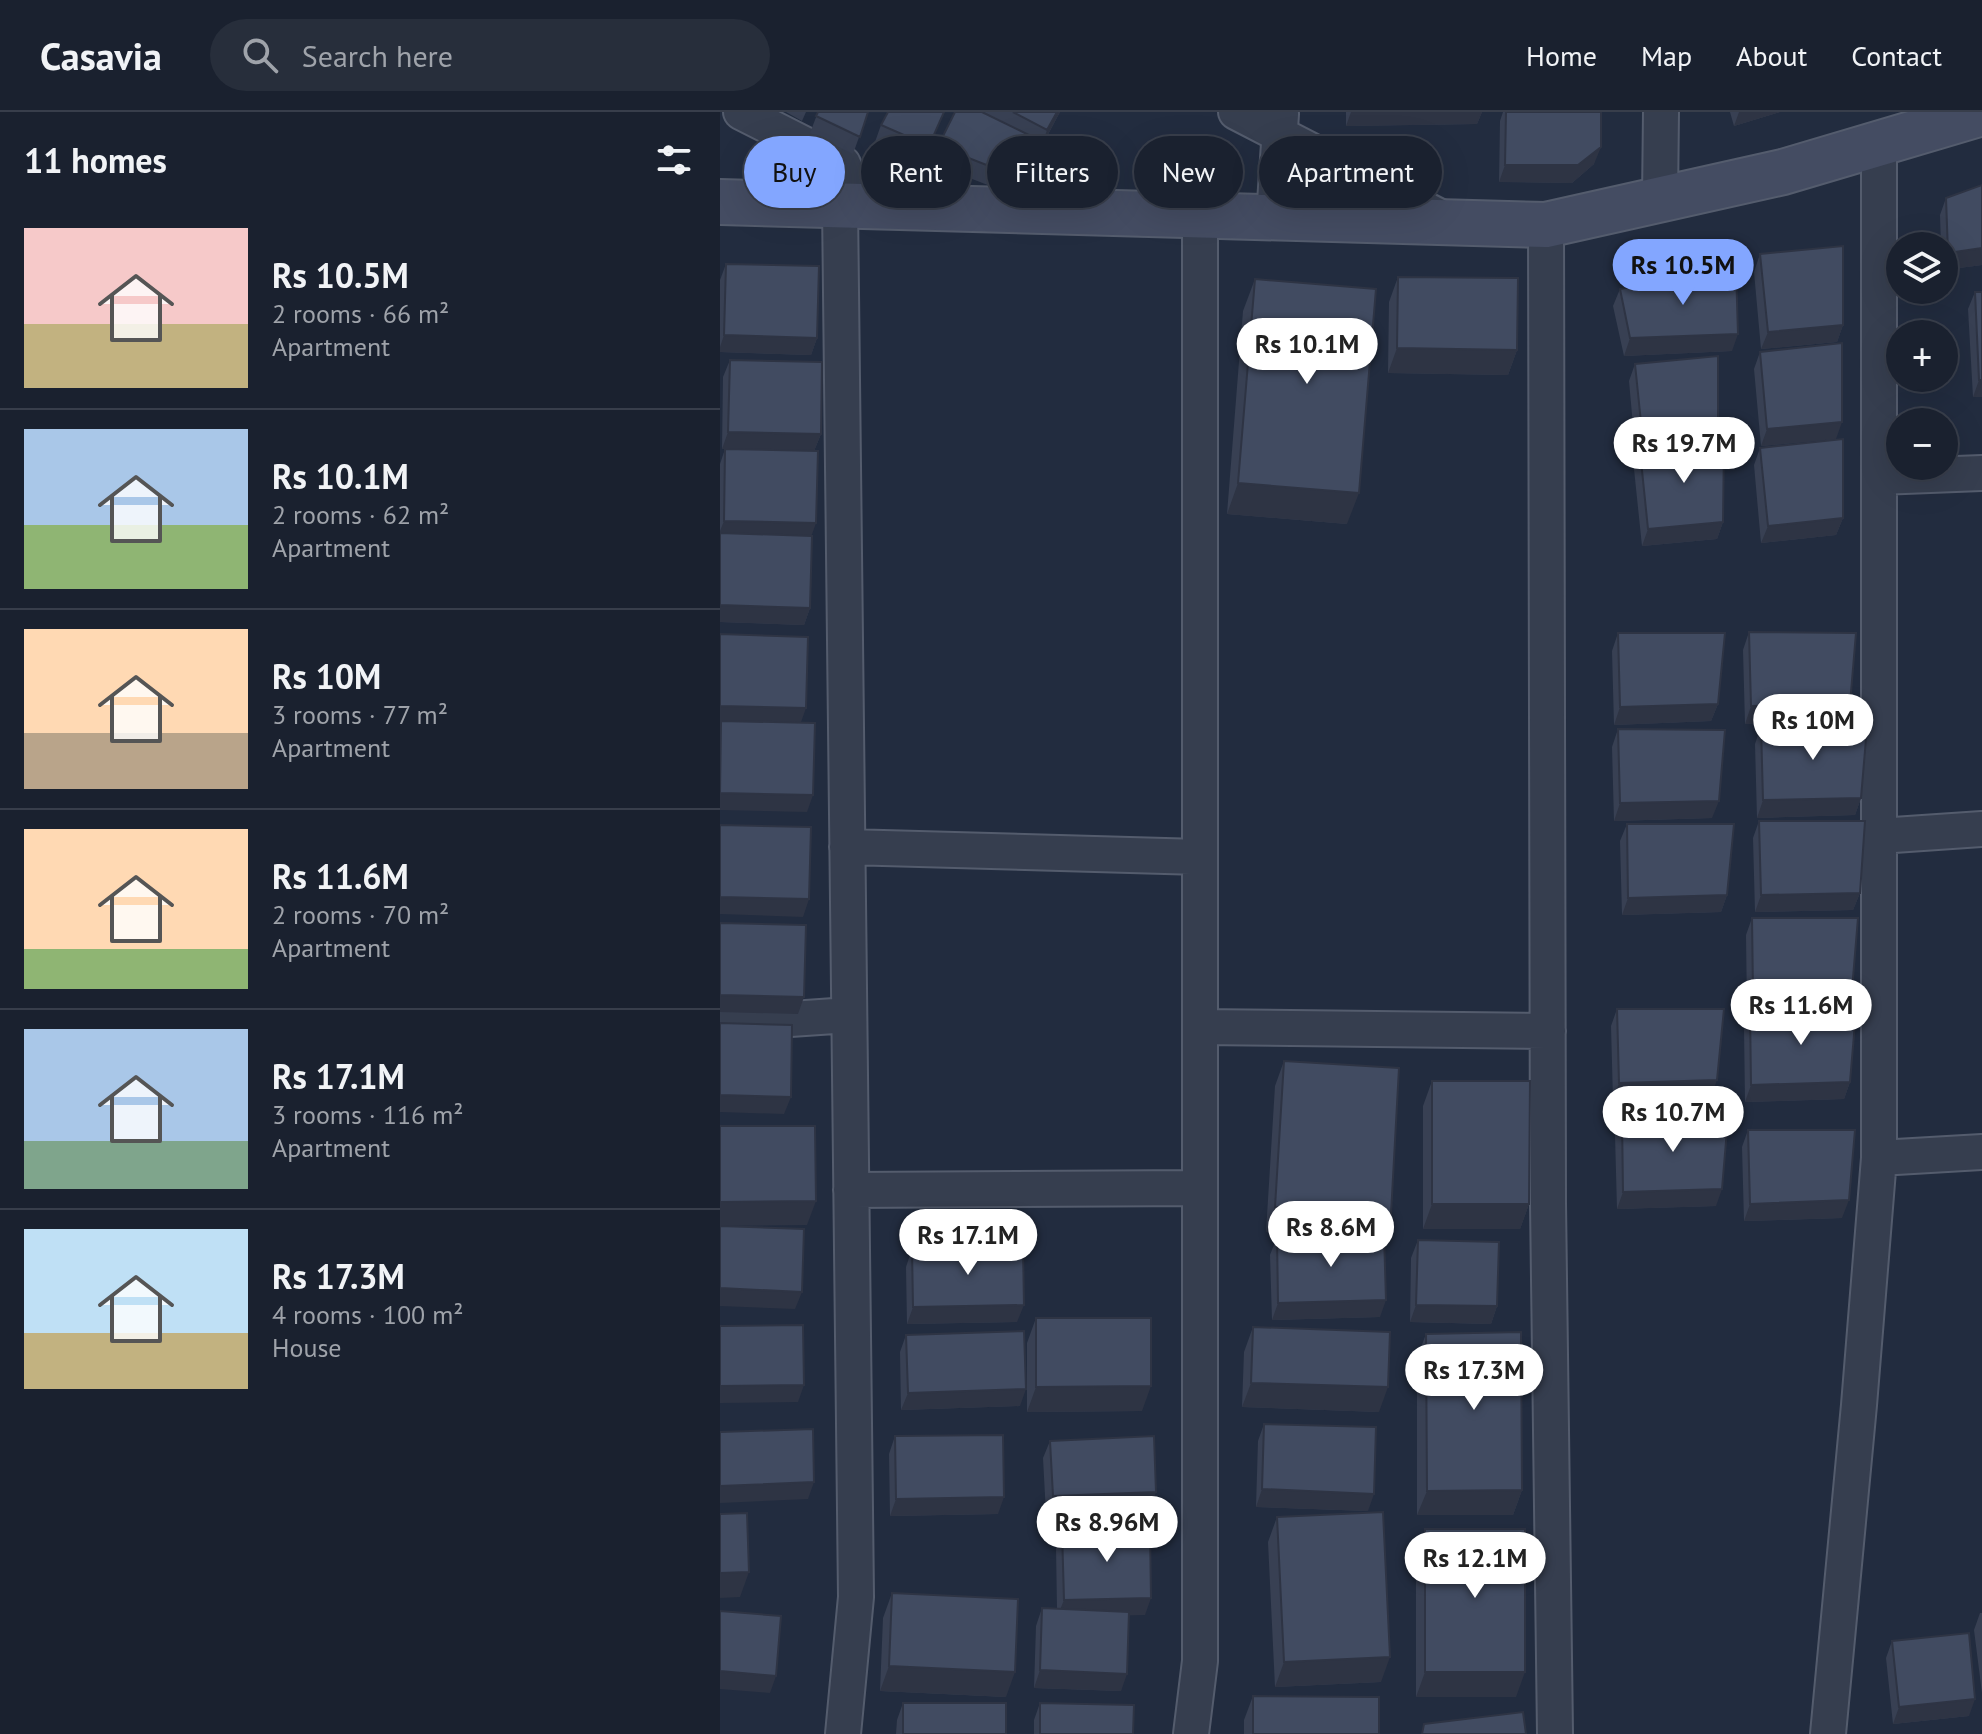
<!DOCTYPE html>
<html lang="en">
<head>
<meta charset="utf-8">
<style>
  :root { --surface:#1a212f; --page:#272e3b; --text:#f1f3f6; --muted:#9fa3aa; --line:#383e4b; --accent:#83a6ff }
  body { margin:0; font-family:"PT Sans",sans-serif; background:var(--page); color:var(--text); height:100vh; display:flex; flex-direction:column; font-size:30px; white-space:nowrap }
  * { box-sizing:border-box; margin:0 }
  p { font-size:26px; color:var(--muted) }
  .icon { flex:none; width:44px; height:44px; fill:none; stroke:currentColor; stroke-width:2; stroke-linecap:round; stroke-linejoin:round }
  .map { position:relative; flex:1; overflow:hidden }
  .side { display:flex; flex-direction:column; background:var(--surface); width:720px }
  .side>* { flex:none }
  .guide { position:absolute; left:24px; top:24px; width:760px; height:72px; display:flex; gap:16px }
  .buttons { position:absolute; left:1166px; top:120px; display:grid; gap:16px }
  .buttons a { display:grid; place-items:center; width:72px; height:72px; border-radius:50%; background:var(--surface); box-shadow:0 8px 32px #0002,0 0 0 2px var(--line); font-size:40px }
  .price { position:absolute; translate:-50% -68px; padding:0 18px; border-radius:28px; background:#fff; color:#222; font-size:26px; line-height:52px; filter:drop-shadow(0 2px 4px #0008) }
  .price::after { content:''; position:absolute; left:50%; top:48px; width:24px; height:18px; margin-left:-12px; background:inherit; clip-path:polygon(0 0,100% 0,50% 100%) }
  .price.current { background:var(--accent); color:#111 }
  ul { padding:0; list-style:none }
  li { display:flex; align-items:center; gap:24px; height:200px; padding:0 24px }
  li+li { border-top:2px solid var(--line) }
  li span { display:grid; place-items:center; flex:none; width:224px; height:160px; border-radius:0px; color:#555 }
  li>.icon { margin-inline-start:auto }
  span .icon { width:96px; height:96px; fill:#fffc; stroke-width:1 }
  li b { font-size:34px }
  h2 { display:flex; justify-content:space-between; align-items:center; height:96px; padding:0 24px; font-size:34px }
  .pill { padding:0 28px; border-radius:36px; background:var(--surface); box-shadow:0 8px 32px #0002,0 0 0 2px var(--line); font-size:28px; line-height:72px }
  .pill.current { background:var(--accent); color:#111 }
  header { display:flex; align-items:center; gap:48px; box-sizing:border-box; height:112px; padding:0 40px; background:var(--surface); border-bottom:2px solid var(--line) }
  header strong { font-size:38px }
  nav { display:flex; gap:44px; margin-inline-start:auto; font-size:28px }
  .search { width:560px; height:72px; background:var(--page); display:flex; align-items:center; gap:20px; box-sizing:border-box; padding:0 28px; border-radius:44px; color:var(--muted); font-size:30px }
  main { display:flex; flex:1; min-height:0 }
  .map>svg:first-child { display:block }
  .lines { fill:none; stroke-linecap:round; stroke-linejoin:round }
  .street-casing { stroke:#545c6d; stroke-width:38 }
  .secondary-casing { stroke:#545c6d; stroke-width:48 }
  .street { stroke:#363e4f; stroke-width:34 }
  .secondary { stroke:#444c62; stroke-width:44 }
  .wall { fill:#384053 }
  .shaded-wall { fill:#2e3444 }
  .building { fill:#414b61; stroke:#2e3444; stroke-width:2 }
</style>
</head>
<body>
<header>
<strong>Casavia</strong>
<div class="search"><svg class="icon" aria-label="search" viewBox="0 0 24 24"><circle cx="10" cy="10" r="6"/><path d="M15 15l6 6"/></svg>Search here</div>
<nav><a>Home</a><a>Map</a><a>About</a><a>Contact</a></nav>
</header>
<main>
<section class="side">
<h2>11 homes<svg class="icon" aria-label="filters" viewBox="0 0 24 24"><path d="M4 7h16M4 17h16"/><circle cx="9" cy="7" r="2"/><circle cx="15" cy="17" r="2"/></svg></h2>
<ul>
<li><span style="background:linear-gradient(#f6c9c9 60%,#c2b280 0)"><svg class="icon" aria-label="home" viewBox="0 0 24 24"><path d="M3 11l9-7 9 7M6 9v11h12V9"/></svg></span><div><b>Rs 10.5M</b><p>2 rooms · 66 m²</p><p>Apartment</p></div></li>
<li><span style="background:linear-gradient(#a9c7e8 60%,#8fb573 0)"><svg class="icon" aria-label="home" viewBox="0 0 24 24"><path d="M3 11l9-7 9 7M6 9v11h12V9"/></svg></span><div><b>Rs 10.1M</b><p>2 rooms · 62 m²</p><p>Apartment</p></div></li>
<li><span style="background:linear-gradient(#ffd9b3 65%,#b9a48a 0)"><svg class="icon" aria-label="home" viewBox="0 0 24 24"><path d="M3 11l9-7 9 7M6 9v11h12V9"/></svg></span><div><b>Rs 10M</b><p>3 rooms · 77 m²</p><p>Apartment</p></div></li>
<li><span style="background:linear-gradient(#ffd9b3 75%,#8fb573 0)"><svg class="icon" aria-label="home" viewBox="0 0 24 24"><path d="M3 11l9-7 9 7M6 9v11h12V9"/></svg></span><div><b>Rs 11.6M</b><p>2 rooms · 70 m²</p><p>Apartment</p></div></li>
<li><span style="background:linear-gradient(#a9c7e8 70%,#7fa58c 0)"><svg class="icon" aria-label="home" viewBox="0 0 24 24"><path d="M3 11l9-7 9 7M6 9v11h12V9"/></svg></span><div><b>Rs 17.1M</b><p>3 rooms · 116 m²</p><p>Apartment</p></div></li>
<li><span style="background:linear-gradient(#bfe0f5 65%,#c2b280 0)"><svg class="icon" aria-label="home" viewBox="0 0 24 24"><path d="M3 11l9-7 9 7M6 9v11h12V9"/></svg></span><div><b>Rs 17.3M</b><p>4 rooms · 100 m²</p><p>House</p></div></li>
</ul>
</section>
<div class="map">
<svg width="1262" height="1622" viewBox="0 0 1262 1622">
  <rect width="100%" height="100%" fill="#222c3f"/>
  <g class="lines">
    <defs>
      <path id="street" d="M 21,0 L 123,52 L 141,94
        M 516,0 L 726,108
        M 940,87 L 941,0
        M 120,93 L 136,1485 L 123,1622
        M 554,105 L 561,2
        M 826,113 L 828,1091 L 835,1622
        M 1159,365 L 1262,361
        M 1159,724 L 1262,717
        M 127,735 L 480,745
        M 0,912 L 129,903
        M 480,915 L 828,919
        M 1159,1046 L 1262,1040
        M 131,1078 L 479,1076
        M 471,1622 L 480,1549 L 480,103
        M 1108,1622 L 1139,1293 L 1159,1046 L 1159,31"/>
      <path id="secondary" d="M 0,90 L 826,113 L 1063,60 L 1262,1"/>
    </defs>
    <use href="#street" class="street-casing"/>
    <use href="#secondary" class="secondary-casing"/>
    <use href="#street" class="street"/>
    <use href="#secondary" class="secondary"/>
  </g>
  <path class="wall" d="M 66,0 L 86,0 L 82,9 Z
    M 98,0 L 148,0 L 133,42 L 90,21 Z
    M 224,0 L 202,51 L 155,30 L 161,13 Z
    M 235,0 L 340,0 L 324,30 L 321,49 L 296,84 L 211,51 L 218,34 Z
    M 626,0 L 762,0 L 757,12 L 626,14 Z
    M 783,0 L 881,0 L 874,52 L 852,71 L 779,70 L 780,9 Z
    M 1010,0 L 1060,0 L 1014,14 Z
    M 1262,73 L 1262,153 L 1224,158 L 1224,134 L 1221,134 L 1220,103 L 1226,86 Z
    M 1040,142 L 1123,213 L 1117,230 L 1041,237 L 1034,160 Z
    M 6,152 L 97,226 L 91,243 L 0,240 L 0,168 Z
    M 678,165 L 797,238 L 788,263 L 668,261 L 669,190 Z
    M 535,167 L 627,412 L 507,402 L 523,199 Z
    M 900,177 L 1012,239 L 904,244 L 893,194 Z
    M 1255,180 L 1262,285 L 1253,285 L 1248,197 Z
    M 1040,240 L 1116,327 L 1041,334 L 1034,257 Z
    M 10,248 L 101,322 L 94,339 L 2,337 L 3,265 Z
    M 915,252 L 995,331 L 1003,410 L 997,427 L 922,434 L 914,357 L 918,347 L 916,347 L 909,269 Z
    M 1040,336 L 1123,406 L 1116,423 L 1041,431 L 1034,353 Z
    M 5,337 L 92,424 L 90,496 L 84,513 L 0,510 L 0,352 Z
    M 1029,520 L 1123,609 L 1025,612 L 1023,538 Z
    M 898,521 L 998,592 L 991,609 L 894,613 L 892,539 Z
    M 1041,614 L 1141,686 L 1135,703 L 1037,706 L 1035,632 Z
    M 898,617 L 992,706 L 894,709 L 892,635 Z
    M 1039,709 L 1140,781 L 1133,798 L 1035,800 L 1033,726 Z
    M 907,712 L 1007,783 L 1001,800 L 902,803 L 900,729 Z
    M 1032,806 L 1132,878 L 1126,895 L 1027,898 L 1026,823 Z
    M 897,897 L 991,985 L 893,988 L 891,914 Z
    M 1030,899 L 1130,970 L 1124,987 L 1025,990 L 1024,916 Z
    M 564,949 L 671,1102 L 663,1122 L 660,1205 L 552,1208 L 550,1143 L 557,1125 L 615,1124 L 546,1120 L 555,974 Z
    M 712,969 L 809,1092 L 800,1117 L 703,1117 L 703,994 Z
    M 902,1006 L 996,1094 L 897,1097 L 895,1023 Z
    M 1028,1018 L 1122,1106 L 1024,1109 L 1022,1035 Z
    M 698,1128 L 777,1194 L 771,1212 L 690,1210 L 691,1146 Z
    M 192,1137 L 297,1210 L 187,1212 L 186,1155 Z
    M 316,1206 L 422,1299 L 307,1300 L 307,1231 Z
    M 533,1215 L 659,1300 L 522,1295 L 524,1240 Z
    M 706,1222 L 802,1378 L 793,1403 L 697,1403 L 697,1246 Z
    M 186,1223 L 300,1294 L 181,1298 L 180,1240 Z
    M 544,1312 L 648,1399 L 536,1395 L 538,1329 Z
    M 175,1324 L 278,1402 L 170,1404 L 169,1342 Z
    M 330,1329 L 430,1398 L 326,1402 L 323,1346 Z
    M 557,1405 L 661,1570 L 555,1575 L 548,1430 Z
    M 705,1417 L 796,1585 L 696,1585 L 696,1442 Z
    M 342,1418 L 425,1503 L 409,1503 L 401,1579 L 314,1576 L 316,1514 L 322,1496 L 337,1497 L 336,1435 Z
    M 172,1481 L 286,1585 L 160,1579 L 163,1506 Z
    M 1260,1501 L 1262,1501 L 1262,1581 L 1254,1518 Z
    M 1172,1529 L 1249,1604 L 1173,1612 L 1166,1546 Z
    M 533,1584 L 659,1622 L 524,1622 L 524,1608 Z
    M 183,1591 L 286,1622 L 176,1622 L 177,1608 Z
    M 320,1591 L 413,1622 L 314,1622 L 314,1608 Z"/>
  <path class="shaded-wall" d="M 337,0 L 340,0 L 321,35 L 327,18 Z
    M 631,0 L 762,0 L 757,12 L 626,14 Z
    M 1019,0 L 1060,0 L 1014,14 Z
    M 327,32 L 321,49 L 296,84 L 302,67 Z
    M 881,35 L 874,52 L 852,71 L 779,70 L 785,53 Z
    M 1262,136 L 1262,153 L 1224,158 L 1224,152 L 1228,141 Z
    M 1123,213 L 1117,230 L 1041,237 L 1048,220 Z
    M 1018,222 L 1012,239 L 904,244 L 910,226 Z
    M 4,223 L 97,226 L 91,243 L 0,240 L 0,235 Z
    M 677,236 L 797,238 L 788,263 L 668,261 Z
    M 1259,268 L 1262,268 L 1262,285 L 1253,285 Z
    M 1122,310 L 1116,327 L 1041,334 L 1047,317 Z
    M 8,320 L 101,322 L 94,339 L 2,337 Z
    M 998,322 L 992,340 L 920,339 L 918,347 L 916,347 L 923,330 Z
    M 518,371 L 639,381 L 627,412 L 507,402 Z
    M 1123,406 L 1116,423 L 1041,431 L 1048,414 Z
    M 4,409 L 96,411 L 90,428 L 0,426 L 0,419 Z
    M 1003,410 L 997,427 L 922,434 L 928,417 Z
    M 0,493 L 90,496 L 84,513 L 0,510 Z
    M 998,592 L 991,609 L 894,613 L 900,595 Z
    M 1130,592 L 1123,609 L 1025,612 L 1031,594 Z
    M 0,594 L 86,596 L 80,613 L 0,611 Z
    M 0,681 L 93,683 L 87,700 L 0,698 Z
    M 1141,686 L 1135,703 L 1037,706 L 1043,688 Z
    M 999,689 L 992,706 L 894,709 L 900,691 Z
    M 1140,781 L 1133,798 L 1035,800 L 1041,783 Z
    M 1007,783 L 1001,800 L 902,803 L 908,786 Z
    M 0,785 L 89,787 L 83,805 L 0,802 Z
    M 1132,878 L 1126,895 L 1027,898 L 1033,881 Z
    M 0,883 L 84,885 L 78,902 L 0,900 Z
    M 997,968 L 991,985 L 893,988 L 899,971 Z
    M 1130,970 L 1124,987 L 1025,990 L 1031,973 Z
    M 0,983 L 71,985 L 64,1002 L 0,1000 Z
    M 1002,1077 L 996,1094 L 897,1097 L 903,1080 Z
    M 1129,1088 L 1122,1106 L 1024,1109 L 1030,1092 Z
    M 96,1089 L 87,1113 L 0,1114 L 0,1090 Z
    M 712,1092 L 809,1092 L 800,1117 L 703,1117 Z
    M 555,1095 L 671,1102 L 662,1126 L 546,1120 Z
    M 0,1176 L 82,1180 L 75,1197 L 0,1194 Z
    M 666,1188 L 660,1205 L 552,1208 L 558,1191 Z
    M 304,1193 L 297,1210 L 187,1212 L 193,1195 Z
    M 696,1193 L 777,1194 L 771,1212 L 690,1210 Z
    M 531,1271 L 668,1275 L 659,1300 L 522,1295 Z
    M 84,1273 L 78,1290 L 0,1291 L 0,1274 Z
    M 431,1274 L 422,1299 L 307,1300 L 316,1275 Z
    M 306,1277 L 300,1294 L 181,1298 L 188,1281 Z
    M 94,1370 L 88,1387 L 0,1391 L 0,1374 Z
    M 542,1377 L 654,1382 L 648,1399 L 536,1395 Z
    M 802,1378 L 793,1403 L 697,1403 L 707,1379 Z
    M 436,1380 L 430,1398 L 326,1402 L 333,1384 Z
    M 284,1385 L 278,1402 L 170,1404 L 176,1387 Z
    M 29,1460 L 20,1485 L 0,1486 L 0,1461 Z
    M 431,1486 L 425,1503 L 337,1505 L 344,1488 Z
    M 670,1545 L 661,1570 L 555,1575 L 564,1550 Z
    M 169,1554 L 295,1560 L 286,1585 L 160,1579 Z
    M 320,1558 L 407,1562 L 401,1579 L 314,1576 Z
    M 0,1559 L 56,1564 L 50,1581 L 0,1577 Z
    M 705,1560 L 805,1560 L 796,1585 L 696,1585 Z
    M 1255,1587 L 1249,1604 L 1173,1612 L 1179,1595 Z"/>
  <path class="building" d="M 98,0 L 148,0 L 140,25 L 96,4 Z
    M 168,0 L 224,0 L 209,34 L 161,13 Z
    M 235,0 L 262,0 L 327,32 L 302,67 L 218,34 Z
    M 293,0 L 337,0 L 327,18 Z
    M 786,0 L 881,0 L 881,35 L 858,53 L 785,53 Z
    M 1262,73 L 1262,136 L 1228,141 L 1226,86 Z
    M 1123,134 L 1123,213 L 1048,220 L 1040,142 Z
    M 6,152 L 99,154 L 97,226 L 4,223 Z
    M 1016,157 L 1018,222 L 910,226 L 900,177 Z
    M 678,165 L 798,166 L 797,238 L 677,236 Z
    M 535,167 L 656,177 L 639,381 L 518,371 Z
    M 1255,180 L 1262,180 L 1262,268 L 1259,268 Z
    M 1122,231 L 1122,310 L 1047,317 L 1040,240 Z
    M 998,244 L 998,322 L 923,330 L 915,252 Z
    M 10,248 L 102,250 L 101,322 L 8,320 Z
    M 1123,327 L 1123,406 L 1048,414 L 1040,336 Z
    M 1004,330 L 1003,410 L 928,417 L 920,339 Z
    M 5,337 L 98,339 L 96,411 L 4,409 Z
    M 0,421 L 92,424 L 90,496 L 0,493 Z
    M 1029,520 L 1136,521 L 1130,592 L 1031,594 Z
    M 898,521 L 1005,521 L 998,592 L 900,595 Z
    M 0,522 L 88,525 L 86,596 L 0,594 Z
    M 1,609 L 95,611 L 93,683 L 0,681 Z
    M 1041,614 L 1147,615 L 1141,686 L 1043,688 Z
    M 898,617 L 1005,618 L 999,689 L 900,691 Z
    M 1039,709 L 1145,709 L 1140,781 L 1041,783 Z
    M 907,712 L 1014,712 L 1007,783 L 908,786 Z
    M 0,713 L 91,715 L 89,787 L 0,785 Z
    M 1032,806 L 1138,806 L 1132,878 L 1033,881 Z
    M 0,811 L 86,813 L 84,885 L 0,883 Z
    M 897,897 L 1004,897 L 997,968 L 899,971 Z
    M 1030,899 L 1136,899 L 1130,970 L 1031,973 Z
    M 0,911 L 72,913 L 71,985 L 0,983 Z
    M 564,949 L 679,956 L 671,1102 L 555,1095 Z
    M 712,969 L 810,969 L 809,1092 L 712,1092 Z
    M 902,1006 L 1008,1006 L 1002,1077 L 903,1080 Z
    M 0,1014 L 95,1014 L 96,1089 L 0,1090 Z
    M 1028,1018 L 1135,1018 L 1129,1088 L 1030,1092 Z
    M 0,1114 L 84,1117 L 82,1180 L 0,1176 Z
    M 664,1122 L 666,1188 L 558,1191 L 557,1125 Z
    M 698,1128 L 779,1130 L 777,1194 L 696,1193 Z
    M 303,1136 L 304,1193 L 193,1195 L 192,1137 Z
    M 316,1206 L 431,1206 L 431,1274 L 316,1275 Z
    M 83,1213 L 84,1273 L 0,1274 L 0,1214 Z
    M 533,1215 L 670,1220 L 668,1275 L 531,1271 Z
    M 304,1219 L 306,1277 L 188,1281 L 186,1223 Z
    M 801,1220 L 802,1378 L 707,1379 L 706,1222 Z
    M 544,1312 L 656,1315 L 654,1382 L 542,1377 Z
    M 93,1317 L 94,1370 L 0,1374 L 0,1320 Z
    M 283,1323 L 284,1385 L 176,1387 L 175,1324 Z
    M 434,1324 L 436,1380 L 333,1384 L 330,1329 Z
    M 663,1400 L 670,1545 L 564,1550 L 557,1405 Z
    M 27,1401 L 29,1460 L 0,1461 L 0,1402 Z
    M 430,1416 L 431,1486 L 344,1488 L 342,1418 Z
    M 705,1417 L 805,1417 L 805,1560 L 705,1560 Z
    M 172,1481 L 298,1487 L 295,1560 L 169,1554 Z
    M 322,1496 L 409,1500 L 407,1562 L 320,1558 Z
    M 0,1499 L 61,1504 L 56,1564 L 0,1559 Z
    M 1249,1521 L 1255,1587 L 1179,1595 L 1172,1529 Z
    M 533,1584 L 659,1585 L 659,1622 L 533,1622 Z
    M 183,1591 L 286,1591 L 286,1622 L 183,1622 Z
    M 320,1591 L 414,1593 L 413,1622 L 320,1622 Z
    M 803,1600 L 806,1622 L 702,1622 L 704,1612 Z"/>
</svg>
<div class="buttons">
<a><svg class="icon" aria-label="layers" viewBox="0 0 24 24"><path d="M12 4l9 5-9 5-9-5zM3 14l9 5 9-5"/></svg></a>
<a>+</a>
<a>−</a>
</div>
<b class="price current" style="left:963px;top:195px">Rs 10.5M</b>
<b class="price" style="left:587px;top:274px">Rs 10.1M</b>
<b class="price" style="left:964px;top:373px">Rs 19.7M</b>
<b class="price" style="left:1093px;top:650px">Rs 10M</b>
<b class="price" style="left:1081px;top:935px">Rs 11.6M</b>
<b class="price" style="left:953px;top:1042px">Rs 10.7M</b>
<b class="price" style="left:611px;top:1157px">Rs 8.6M</b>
<b class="price" style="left:248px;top:1165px">Rs 17.1M</b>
<b class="price" style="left:754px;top:1300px">Rs 17.3M</b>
<b class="price" style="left:387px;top:1452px">Rs 8.96M</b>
<b class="price" style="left:755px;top:1488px">Rs 12.1M</b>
<div class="guide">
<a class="pill current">Buy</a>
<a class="pill">Rent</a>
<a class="pill">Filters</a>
<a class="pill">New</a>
<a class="pill">Apartment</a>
</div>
</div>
</main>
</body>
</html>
